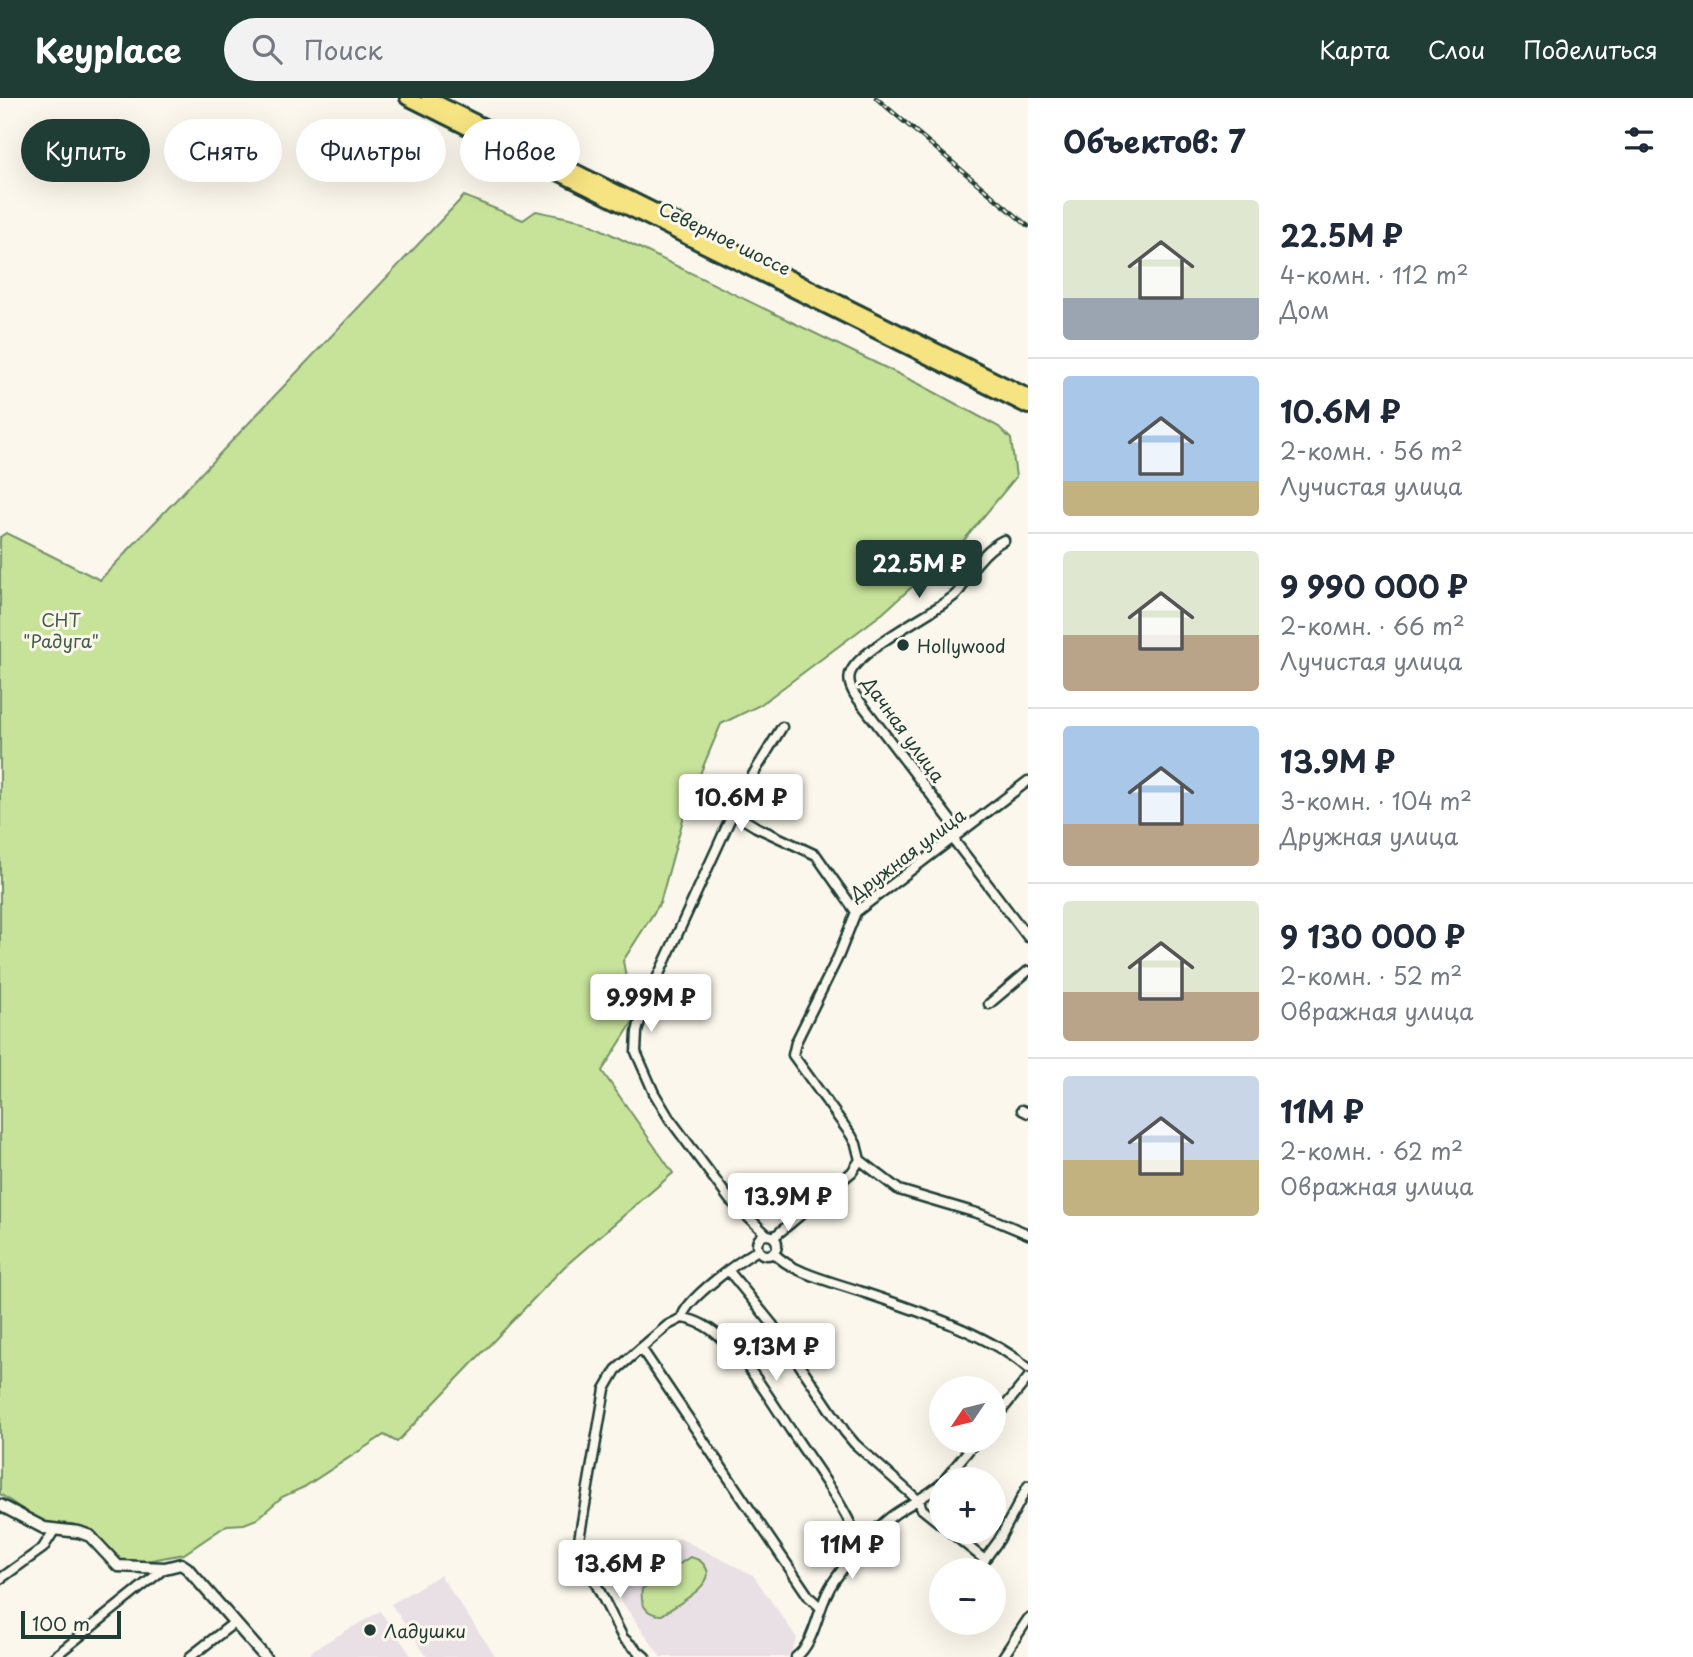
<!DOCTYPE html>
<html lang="ru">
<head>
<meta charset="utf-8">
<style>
  :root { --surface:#fff; --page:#f2f2f3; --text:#1f2937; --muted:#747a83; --line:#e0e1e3; --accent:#1f3d34 }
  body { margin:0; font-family:"Playpen Sans",sans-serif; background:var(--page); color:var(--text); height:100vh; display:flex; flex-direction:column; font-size:26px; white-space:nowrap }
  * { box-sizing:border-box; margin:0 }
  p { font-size:23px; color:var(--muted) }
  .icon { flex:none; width:38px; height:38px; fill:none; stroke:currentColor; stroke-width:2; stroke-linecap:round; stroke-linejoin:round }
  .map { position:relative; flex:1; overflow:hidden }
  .panel { display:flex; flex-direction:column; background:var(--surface); width:665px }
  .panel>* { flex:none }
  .guide { position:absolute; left:21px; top:21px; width:665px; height:63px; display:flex; gap:14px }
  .needle { width:46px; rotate:235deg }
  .fabs { position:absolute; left:929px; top:1278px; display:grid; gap:14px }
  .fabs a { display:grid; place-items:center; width:77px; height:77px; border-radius:50%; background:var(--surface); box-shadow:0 7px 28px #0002; font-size:35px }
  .scale { position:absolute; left:21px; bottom:18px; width:100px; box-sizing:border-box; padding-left:7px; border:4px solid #1f3d34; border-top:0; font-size:19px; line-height:24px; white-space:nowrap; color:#1f3d34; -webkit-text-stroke:5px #fbf7ec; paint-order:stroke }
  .price { position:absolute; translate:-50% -60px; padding:0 16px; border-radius:7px; background:#fff; color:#222; font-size:23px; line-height:46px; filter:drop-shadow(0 2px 4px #0008) }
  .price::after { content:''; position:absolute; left:50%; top:42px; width:21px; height:16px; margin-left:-10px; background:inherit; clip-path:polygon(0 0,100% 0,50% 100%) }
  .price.selected { background:var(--accent); color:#fff }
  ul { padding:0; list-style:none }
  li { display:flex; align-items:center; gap:21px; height:175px; padding:0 35px }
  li+li { border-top:2px solid var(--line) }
  li span { display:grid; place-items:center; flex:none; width:196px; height:140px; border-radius:7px; color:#555 }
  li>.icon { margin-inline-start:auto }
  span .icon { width:84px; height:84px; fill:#fffc; stroke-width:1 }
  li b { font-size:30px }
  h2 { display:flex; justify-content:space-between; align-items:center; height:84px; padding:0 35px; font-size:30px }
  .pill { padding:0 24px; border-radius:32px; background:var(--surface); box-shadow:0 7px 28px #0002; font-size:24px; line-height:63px }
  .pill.selected { background:var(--accent); color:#fff }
  header { display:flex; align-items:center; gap:42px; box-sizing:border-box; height:98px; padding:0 35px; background:var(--accent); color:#fff }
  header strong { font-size:33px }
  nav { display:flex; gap:38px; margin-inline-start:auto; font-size:24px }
  .search { width:490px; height:63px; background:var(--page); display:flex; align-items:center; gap:18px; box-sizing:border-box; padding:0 24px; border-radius:38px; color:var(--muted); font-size:26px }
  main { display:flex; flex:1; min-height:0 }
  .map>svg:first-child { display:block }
  .built { fill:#e9e0e6 }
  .green { fill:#c7e39a; stroke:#739067; stroke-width:2 }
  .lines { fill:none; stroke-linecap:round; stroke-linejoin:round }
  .minor-casing { stroke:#1f3d34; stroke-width:13 }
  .tertiary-casing { stroke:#1f3d34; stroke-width:15 }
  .primary-casing { stroke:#1f3d34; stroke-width:18 }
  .minor { stroke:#fbf7ec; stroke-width:8 }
  .tertiary { stroke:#fbf7ec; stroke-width:10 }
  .primary { stroke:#f6e381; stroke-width:12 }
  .rail-casing { stroke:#1f3d34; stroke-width:4.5 }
  .rail { stroke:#fbf7ec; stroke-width:2; stroke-dasharray:5; stroke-linecap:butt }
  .poi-dot { fill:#1f3d34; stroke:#fbf7ec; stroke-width:2.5 }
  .labels { text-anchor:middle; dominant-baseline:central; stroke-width:6; stroke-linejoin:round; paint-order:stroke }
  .street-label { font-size:18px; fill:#1f3d34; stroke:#fbf7ec }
  .park-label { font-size:18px; fill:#415e48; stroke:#fbf7ec }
  .poi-label { font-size:18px; fill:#1f3d34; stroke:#fbf7ec; text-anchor:start }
</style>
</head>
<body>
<header>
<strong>Keyplace</strong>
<div class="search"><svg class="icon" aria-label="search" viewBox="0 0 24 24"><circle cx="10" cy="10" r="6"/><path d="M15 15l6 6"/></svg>Поиск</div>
<nav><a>Карта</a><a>Слои</a><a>Поделиться</a></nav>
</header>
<main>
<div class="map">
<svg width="1028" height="1559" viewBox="0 0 1028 1559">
  <rect width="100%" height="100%" fill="#fbf7ec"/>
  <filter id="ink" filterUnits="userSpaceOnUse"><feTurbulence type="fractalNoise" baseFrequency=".0143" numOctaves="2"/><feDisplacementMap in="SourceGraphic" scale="14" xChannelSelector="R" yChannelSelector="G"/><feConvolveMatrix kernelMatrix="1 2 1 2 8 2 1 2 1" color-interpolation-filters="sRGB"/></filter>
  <g filter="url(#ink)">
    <path class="built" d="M 679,1440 L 753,1477 L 797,1540 L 790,1556 L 786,1559 L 661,1559 L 609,1486 Z
      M 440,1477 L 496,1559 L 427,1559 L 391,1506 Z
      M 380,1513 L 412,1559 L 308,1559 L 313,1552 Z"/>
    <path class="green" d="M 464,98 L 523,122 L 536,113 L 584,123 L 921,287 L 999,329 L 1011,341 L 1016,379 L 965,441 L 883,515 L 760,607 L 721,626 L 687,707 L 660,805 L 623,863 L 634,922 L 602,973 L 673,1075 L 564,1169 L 397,1344 L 384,1337 L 304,1389 L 282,1399 L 257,1421 L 244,1426 L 227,1427 L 184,1456 L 135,1465 L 118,1464 L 99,1442 L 83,1430 L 72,1426 L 43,1425 L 0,1396 L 0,439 L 6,435 L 100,482 Z
      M 690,1459 C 698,1461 703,1463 707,1472 C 714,1488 674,1508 662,1517 C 646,1517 640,1507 642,1491 Z"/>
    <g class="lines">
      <defs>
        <path id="minor" d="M 1004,442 C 991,448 977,463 969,476 C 965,483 961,493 954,498 C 933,515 857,552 850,576 C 848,584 851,590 855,597 L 954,727 L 956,745 L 1028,839
          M 782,629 L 751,680 L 733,715 L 756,729 L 816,757 L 856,814
          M 733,715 L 643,911 L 637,934 L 636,954 L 654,995 L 669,1020 L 730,1102 L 767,1137
          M 989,906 L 1028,873
          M 1022,1012 L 1028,1015
          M 860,1062 L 899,1092 L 980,1116 L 1028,1136
          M757 1147a10 10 0 1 1 20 0a10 10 0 1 1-20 0Z
          M 774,1139 L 852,1074 L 860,1062 L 856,1046 L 851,1037 L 793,957 L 796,944 L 838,859 L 856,814 L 1028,683
          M 774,1155 C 791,1175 837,1185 862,1194 C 913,1211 987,1235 1028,1270
          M 728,1172 L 772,1226 L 845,1334 L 855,1346 L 919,1403 L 922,1411 L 942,1427
          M 682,1220 C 685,1201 741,1162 758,1152
          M 641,1250 L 668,1227 L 682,1220 C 698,1222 713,1232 724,1243 C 752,1269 771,1303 792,1334 C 817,1372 845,1407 861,1450
          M 994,1322 L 1028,1280
          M 945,1381 L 977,1342
          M 949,1433 L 985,1462
          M 977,1472 L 999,1442 L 1028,1388
          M 0,1481 L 43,1450 L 55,1431
          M 54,1559 L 165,1470
          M 190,1559 L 235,1524
          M 645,1559 L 623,1540 L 593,1480 L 580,1463 L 577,1453 L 605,1291 L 616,1272 L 641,1250 L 809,1499 L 819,1508
          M 796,1559 C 817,1543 817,1506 834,1483 C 850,1460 870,1435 892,1418 C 908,1406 927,1399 942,1385
          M 1003,1559 L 1028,1521"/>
        <path id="tertiary" d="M 0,1407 L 44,1430 L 79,1434 L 90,1438 L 118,1468 L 165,1470 L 181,1466 L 187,1470 L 265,1559"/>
        <path id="primary" d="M 407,0 L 1028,309
          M 428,0 L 1028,298"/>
      </defs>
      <use href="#minor" class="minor-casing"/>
      <use href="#tertiary" class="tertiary-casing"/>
      <use href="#primary" class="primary-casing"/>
      <use href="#minor" class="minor"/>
      <use href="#tertiary" class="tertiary"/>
      <use href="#primary" class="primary"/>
      <defs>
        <path id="rail" d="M 876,0 L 1028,128"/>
      </defs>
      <use href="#rail" class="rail-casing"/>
      <use href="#rail" class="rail"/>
    </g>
  </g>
  <g class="poi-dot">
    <circle cx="903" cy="547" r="7"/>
    <circle cx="370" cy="1532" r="7"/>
  </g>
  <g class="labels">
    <g class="street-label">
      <text transform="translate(725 140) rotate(26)">Северное шоссе</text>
      <text transform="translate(904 631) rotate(54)">Дачная улица</text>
      <text transform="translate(907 756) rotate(-37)">Дружная улица</text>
    </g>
    <g class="park-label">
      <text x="61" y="521">СНТ<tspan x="61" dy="21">"Радуга"</tspan></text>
    </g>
    <g class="poi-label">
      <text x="917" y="547">Hollywood</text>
      <text x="384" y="1532">Ладушки</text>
    </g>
  </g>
</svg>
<div class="fabs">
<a><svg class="needle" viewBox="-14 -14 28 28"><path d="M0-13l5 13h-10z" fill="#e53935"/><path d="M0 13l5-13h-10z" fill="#747a83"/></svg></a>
<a>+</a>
<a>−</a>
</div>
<div class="scale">100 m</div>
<b class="price selected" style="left:919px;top:502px">22.5M ₽</b>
<b class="price" style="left:741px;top:736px">10.6M ₽</b>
<b class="price" style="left:651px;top:936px">9.99M ₽</b>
<b class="price" style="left:788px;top:1135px">13.9M ₽</b>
<b class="price" style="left:776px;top:1285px">9.13M ₽</b>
<b class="price" style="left:852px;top:1483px">11M ₽</b>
<b class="price" style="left:620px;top:1502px">13.6M ₽</b>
<div class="guide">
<a class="pill selected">Купить</a>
<a class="pill">Снять</a>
<a class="pill">Фильтры</a>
<a class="pill">Новое</a>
</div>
</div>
<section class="panel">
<h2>Объектов: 7<svg class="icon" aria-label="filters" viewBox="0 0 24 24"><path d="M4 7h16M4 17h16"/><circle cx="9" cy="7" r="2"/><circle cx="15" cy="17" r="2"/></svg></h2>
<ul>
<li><span style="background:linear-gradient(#dfe7d0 70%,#9aa5b1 0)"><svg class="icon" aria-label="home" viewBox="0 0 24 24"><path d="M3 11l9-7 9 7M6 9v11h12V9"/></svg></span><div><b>22.5M ₽</b><p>4-комн. · 112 m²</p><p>Дом</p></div></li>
<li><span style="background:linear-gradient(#a9c7e8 75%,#c2b280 0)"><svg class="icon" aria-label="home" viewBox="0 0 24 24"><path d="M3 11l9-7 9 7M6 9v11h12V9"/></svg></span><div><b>10.6M ₽</b><p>2-комн. · 56 m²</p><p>Лучистая улица</p></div></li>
<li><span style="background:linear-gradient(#dfe7d0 60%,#b9a48a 0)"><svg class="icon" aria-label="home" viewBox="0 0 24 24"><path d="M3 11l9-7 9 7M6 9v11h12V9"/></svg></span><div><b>9 990 000 ₽</b><p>2-комн. · 66 m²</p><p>Лучистая улица</p></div></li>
<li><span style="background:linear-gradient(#a9c7e8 70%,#b9a48a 0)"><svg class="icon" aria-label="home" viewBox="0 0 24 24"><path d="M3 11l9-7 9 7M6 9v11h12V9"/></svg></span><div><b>13.9M ₽</b><p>3-комн. · 104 m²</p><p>Дружная улица</p></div></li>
<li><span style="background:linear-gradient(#dfe7d0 65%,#b9a48a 0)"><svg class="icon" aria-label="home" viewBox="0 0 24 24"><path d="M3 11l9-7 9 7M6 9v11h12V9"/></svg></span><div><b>9 130 000 ₽</b><p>2-комн. · 52 m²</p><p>Овражная улица</p></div></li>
<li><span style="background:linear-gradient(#c9d6e8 60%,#c2b280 0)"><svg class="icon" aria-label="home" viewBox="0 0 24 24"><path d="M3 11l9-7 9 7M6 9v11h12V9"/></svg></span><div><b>11M ₽</b><p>2-комн. · 62 m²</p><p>Овражная улица</p></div></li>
</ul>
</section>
</main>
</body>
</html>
